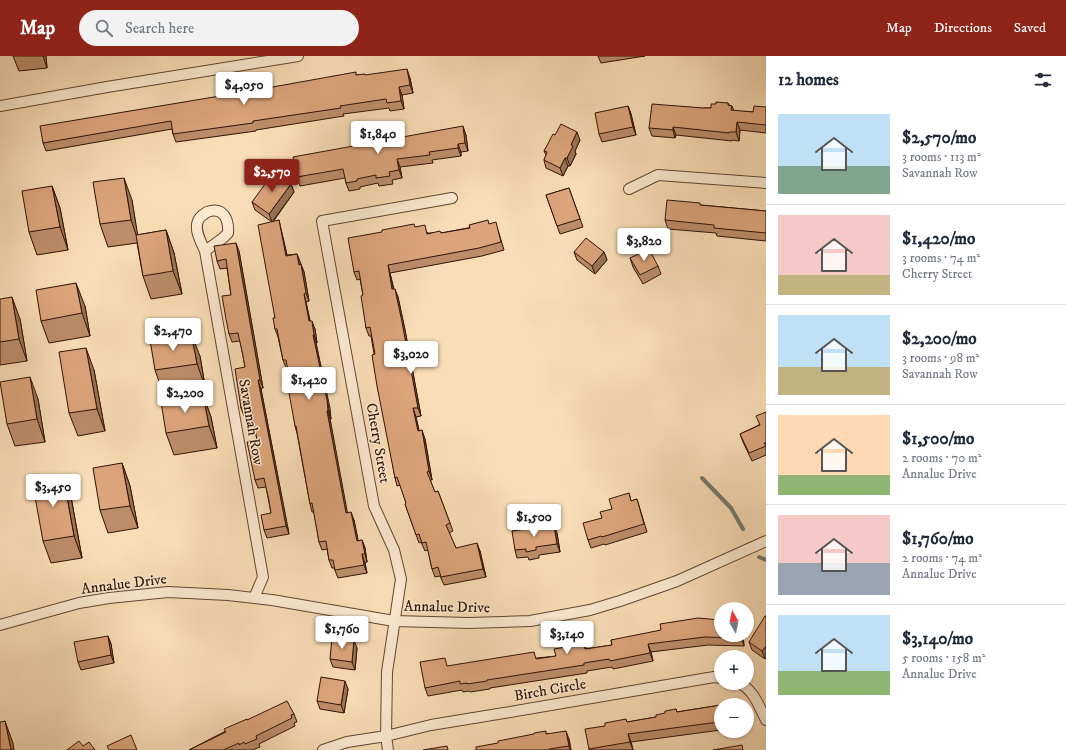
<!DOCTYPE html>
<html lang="en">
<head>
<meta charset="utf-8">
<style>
  :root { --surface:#fff; --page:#f2f2f3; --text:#1f2937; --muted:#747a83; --line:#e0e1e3; --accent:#8f2418 }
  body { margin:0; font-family:"IM FELL DW Pica",serif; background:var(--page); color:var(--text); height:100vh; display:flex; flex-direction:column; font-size:15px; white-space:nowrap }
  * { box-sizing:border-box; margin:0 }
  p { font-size:13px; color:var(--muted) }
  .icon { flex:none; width:22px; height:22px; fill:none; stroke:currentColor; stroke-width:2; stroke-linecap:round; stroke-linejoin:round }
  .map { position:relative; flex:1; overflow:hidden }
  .sheet { display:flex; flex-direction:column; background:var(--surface); width:300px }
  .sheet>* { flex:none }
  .needle { width:26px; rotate:351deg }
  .fabs { position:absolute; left:714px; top:546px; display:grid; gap:8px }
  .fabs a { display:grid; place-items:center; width:40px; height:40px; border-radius:50%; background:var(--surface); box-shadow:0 1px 3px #0004; font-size:20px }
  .price { position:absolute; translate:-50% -34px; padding:0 9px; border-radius:4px; background:#fff; color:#222; font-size:13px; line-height:26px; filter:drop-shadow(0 1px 2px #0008) }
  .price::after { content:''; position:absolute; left:50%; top:24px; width:12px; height:9px; margin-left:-6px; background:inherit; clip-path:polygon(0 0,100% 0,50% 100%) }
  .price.active { background:var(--accent); color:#fff }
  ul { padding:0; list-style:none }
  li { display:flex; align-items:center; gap:12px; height:100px; padding:0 12px }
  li+li { border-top:1px solid var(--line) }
  li span { display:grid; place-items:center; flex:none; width:112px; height:80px; border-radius:0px; color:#555 }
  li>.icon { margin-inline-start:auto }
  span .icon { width:48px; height:48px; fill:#fffc; stroke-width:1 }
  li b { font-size:17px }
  h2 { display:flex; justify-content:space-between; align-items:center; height:48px; padding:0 12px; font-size:17px }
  header { display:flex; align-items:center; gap:24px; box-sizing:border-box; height:56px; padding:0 20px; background:var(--accent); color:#fff }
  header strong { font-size:19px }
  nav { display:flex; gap:22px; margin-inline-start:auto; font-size:14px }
  .search { width:280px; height:36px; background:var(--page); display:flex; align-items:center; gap:10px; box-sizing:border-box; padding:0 14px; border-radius:22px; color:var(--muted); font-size:15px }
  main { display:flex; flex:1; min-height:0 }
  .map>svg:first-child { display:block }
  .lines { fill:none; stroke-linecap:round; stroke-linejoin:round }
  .stream { stroke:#72786c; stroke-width:4 }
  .minor-casing { stroke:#624633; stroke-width:12 }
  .minor { stroke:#fbe9d0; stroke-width:10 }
  .wall { fill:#bd8d6a; stroke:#301307 }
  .shaded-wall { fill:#9a7356; stroke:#301307 }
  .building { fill:#dca47b; stroke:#301307 }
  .labels { text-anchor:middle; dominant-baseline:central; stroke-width:3; stroke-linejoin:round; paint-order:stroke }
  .street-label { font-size:15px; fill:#301307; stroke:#fbe9d0 }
</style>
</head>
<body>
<header>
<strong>Map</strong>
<div class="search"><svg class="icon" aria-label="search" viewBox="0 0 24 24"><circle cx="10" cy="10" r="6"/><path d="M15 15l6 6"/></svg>Search here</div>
<nav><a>Map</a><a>Directions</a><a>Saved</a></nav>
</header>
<main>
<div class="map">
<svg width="766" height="694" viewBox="0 0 766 694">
  <rect width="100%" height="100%" fill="#f9ddb6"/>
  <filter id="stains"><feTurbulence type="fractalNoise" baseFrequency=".005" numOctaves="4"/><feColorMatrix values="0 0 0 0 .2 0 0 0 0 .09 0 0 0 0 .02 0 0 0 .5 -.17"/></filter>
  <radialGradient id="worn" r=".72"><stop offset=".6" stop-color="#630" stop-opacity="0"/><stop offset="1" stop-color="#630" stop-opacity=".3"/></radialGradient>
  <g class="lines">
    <path class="stream" d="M 702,422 L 731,452 L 743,473
      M 759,501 L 766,504"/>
    <defs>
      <path id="minor" d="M 0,50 L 107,31 L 298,0
        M 629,133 L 658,119 L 766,127
        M 205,195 L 223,182 L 228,177 C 229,163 223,150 207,156 C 204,158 199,161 198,165 C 194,174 201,186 205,195 L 263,521 L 254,542
        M 0,569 L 79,547 L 109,542 L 168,536 L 228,539 L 272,544 L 394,565 L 469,567 L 530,565 L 590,554 L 620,545 L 677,525 L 766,485
        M 739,627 C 753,633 759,650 766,664
        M 323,694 L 347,686 L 386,680 L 431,669 L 504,657 L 714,621 L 721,622
        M 388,694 L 386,680 L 387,616 L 401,523 L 394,494 L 374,450 L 322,165 L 452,142"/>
    </defs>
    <use href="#minor" class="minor-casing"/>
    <use href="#minor" class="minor"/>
  </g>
  <path class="wall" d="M 13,0 L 46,0 L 47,12 L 19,15 Z
    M 598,0 L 645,0 L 601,7 Z
    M 357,19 L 410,22 L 413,37 L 402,39 L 404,53 L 390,55 L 389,52 L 343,58 L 344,60 L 256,74 L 256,75 L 176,86 L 173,78 L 172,73 L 46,95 L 43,87 Z
    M 728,47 L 729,49 L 732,50 L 734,55 L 753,56 L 766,51 L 766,77 L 740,74 L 739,85 L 732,84 L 732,85 L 676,79 L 675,82 L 652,80 L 649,72 L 704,52 L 711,52 L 716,48 Z
    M 628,50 L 631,58 L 636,79 L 602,86 L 599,78 Z
    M 466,79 L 468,95 L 461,96 L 461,100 L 432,104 L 433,107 L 400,111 L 402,122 L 392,124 L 393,128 L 379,130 L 378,127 L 360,131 L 360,133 L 349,135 L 346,127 L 345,122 L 300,130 L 297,121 Z
    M 555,79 L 580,84 L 575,95 L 576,98 L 570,110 L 568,110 L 563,120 L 546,112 L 544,104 L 546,99 L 544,95 Z
    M 291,128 L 294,136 L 273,166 L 281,173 L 287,199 L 297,198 L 304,216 L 309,245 L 306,246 L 310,265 L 315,273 L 317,287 L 316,287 L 330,352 L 331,363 L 330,363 L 347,457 L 354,464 L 358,485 L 362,484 L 365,492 L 367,506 L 365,507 L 367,517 L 338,522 L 334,512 L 332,512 L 329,504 L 327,493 L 322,494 L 319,486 L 314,456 L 312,456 L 310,448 L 297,377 L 295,370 L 290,325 L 287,312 L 286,312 L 283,304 L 278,281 L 275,273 L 272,166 L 255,154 L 252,146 Z
    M 52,130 L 60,152 L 68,194 L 37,199 L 29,176 Z
    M 569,132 L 583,171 L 560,178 L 546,139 Z
    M 132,144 L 137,179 L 166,174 L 174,197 L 182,238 L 151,243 L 143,220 L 137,187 L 108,191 L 100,168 Z
    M 701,149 L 766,155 L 766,185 L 717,180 L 716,177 L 668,173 L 665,164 Z
    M 489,168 L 498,174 L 504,194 L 482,200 L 390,217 L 394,233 L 398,241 L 405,274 L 421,360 L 416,361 L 419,375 L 425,383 L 432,424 L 430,424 L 435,436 L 438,435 L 453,475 L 449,477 L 456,492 L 480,495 L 486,521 L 444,529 L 440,520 L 435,521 L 432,513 L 428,494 L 425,495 L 421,486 L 419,487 L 405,448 L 406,447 L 400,429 L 397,430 L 395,422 L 371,280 L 369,280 L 366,272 L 363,239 L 360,223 L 357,224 L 354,216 L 415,171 L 428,177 L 441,177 Z
    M 239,195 L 263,332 L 261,333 L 289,478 L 267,482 L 264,474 L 271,457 L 266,431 L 258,432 L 255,424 L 257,384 L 252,358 L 244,360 L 241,352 L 245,311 L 243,300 L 240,285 L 232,286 L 229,278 L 231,239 L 227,212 L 220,213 L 217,205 Z
    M 574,196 L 604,196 L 607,204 L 595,218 L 577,204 Z
    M 630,202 L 658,210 L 661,218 L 643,228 L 633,211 Z
    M 0,243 L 20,263 L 27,305 L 0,309 Z
    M 85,250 L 90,280 L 49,287 L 41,265 Z
    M 200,300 L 205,330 L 163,337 L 155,314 Z
    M 94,314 L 105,375 L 78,380 L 69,357 Z
    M 203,339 L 211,361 L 217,392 L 174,399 L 166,377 Z
    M 38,343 L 45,386 L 15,390 L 7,368 Z
    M 766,356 L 766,399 L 752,405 L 743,386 L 740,378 L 759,369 Z
    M 122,407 L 130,430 L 138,472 L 108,477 L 100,454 Z
    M 629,437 L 631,445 L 637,443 L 647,476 L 605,489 L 604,488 L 591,492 L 588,484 L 602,462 Z
    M 71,441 L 82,502 L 51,507 L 43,485 Z
    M 557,477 L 560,496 L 539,499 L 539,502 L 529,504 L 528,501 L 517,502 L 515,494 Z
    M 766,560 L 765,603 L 752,594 L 749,586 Z
    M 743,579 L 744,590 L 708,589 L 651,596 L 653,605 L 613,613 L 612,611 L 587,615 L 587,617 L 490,632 L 490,633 L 470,636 L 469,635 L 463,636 L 462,634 L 428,640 L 425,632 L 448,610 L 537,602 L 556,600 L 584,588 L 586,593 L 612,589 L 611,584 Z
    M 108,580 L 111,588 L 114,607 L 81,614 L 78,606 Z
    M 357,592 L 355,614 L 333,611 L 330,603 Z
    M 348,633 L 344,657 L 320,653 L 317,645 Z
    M 721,649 L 721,674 L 631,686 L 633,694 L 589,694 L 589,693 L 605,670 L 656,661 L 676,653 L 677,656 Z
    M 294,658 L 297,666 L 294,667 L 295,670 L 259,688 L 260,691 L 252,694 L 189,694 L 247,664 Z
    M 547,678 L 569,683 L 571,694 L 476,694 Z"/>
  <path class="shaded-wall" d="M 43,0 L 46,0 L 47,12 Z
    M 407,13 L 410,22 L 413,37 L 410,29 Z
    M 399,31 L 402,39 L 404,53 L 401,45 Z
    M 628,50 L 631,58 L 636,79 L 633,71 Z
    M 737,66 L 740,74 L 739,85 L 736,76 Z
    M 463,70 L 466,79 L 468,95 L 465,87 Z
    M 673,71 L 676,79 L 675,82 L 673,74 Z
    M 577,76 L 580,84 L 575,95 L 576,98 L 570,110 L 567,102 L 571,89 Z
    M 458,88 L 461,96 L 461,100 L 458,92 Z
    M 565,102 L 568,110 L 563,120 L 560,112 Z
    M 397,103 L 400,111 L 402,122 L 399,114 Z
    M 124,122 L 132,144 L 139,187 L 131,164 Z
    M 291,128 L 294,136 L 272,166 L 269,158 Z
    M 52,130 L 60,152 L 68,194 L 60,171 Z
    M 279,164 L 281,173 L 289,208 L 286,200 Z
    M 166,174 L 174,197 L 182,238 L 173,215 Z
    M 236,187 L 239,195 L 263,332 L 260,324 Z
    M 604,196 L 607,204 L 595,218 L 592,210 Z
    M 297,198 L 300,206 L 302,217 L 299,209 Z
    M 301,208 L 304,216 L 309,245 L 306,237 Z
    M 388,209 L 390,217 L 395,241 L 392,233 Z
    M 76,227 L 85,250 L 90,280 L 82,257 Z
    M 395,233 L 398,241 L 405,274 L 421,360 L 418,352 Z
    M 304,238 L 306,246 L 312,274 L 309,265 Z
    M 12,241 L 20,263 L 27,305 L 19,283 Z
    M 312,265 L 315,273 L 317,287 L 314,279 Z
    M 191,277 L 200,300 L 205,330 L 197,308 Z
    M 313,279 L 316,287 L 331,363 L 328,355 Z
    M 86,292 L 94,314 L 105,375 L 97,353 Z
    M 30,321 L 38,343 L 45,386 L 37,363 Z
    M 258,324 L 261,333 L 289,478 L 286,470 Z
    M 203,339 L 211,361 L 217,392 L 209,370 Z
    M 413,352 L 416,361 L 421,383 L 418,375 Z
    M 327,355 L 330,363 L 349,465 L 346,457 Z
    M 422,374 L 425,383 L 432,424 L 429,415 Z
    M 122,407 L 130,430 L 138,472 L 130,450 Z
    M 63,419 L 71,441 L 82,502 L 74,480 Z
    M 351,456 L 354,464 L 360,493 L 357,485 Z
    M 554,469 L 557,477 L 560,496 L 557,488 Z
    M 362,484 L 365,492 L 367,506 L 365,498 Z
    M 477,487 L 480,495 L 486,521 L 483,513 Z
    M 362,498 L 365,507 L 367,517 L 364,509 Z
    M 741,579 L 743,579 L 744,590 L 741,582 Z
    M 108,580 L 111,588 L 114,607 L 111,599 Z
    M 354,584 L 357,592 L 355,614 L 352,606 Z
    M 648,588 L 651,596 L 653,605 L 650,597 Z
    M 766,590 L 766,602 L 765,603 L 762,595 Z
    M 345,625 L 348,633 L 344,657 L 341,649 Z
    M 5,665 L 13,687 L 14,694 L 11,694 Z
    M 566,675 L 569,683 L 571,694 L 570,694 L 569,690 Z
    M 628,678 L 631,686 L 633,694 L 630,686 Z"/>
  <path class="building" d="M 407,13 L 410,29 L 399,31 L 401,45 L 387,47 L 386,43 L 340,50 L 341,52 L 253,65 L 253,67 L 173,78 L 171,65 L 43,87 L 40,70 L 256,34 L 356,16 L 356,19 L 365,18 L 365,19 Z
    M 716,46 L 728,47 L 728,49 L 732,50 L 731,54 L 753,56 L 754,50 L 766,51 L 766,69 L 737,66 L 736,76 L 729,76 L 729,77 L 673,71 L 673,74 L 649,72 L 652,48 L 704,52 L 711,52 L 711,48 L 716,48 Z
    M 628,50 L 633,71 L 599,78 L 595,57 Z
    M 561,68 L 577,76 L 571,89 L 573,90 L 567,102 L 565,102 L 560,112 L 544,104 L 547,96 L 544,95 L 553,78 L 555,79 Z
    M 463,70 L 465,87 L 458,88 L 458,92 L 429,96 L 430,99 L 397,103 L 399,114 L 389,116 L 390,120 L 376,122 L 376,119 L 357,123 L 357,125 L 346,127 L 343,113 L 297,121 L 293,101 Z
    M 274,116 L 291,128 L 269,158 L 252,146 Z
    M 124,122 L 131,164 L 100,168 L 93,126 Z
    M 52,130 L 60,171 L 29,176 L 22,135 Z
    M 569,132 L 580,163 L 557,170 L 546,139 Z
    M 667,144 L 700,147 L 700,149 L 766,155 L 766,177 L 714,172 L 714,169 L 665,164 Z
    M 279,164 L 286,200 L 297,198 L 299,209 L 301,208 L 306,237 L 304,238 L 309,265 L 312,265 L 314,279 L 313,279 L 327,344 L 328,355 L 327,355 L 346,457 L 351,456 L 357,485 L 362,484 L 365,498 L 362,498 L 364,509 L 335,514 L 333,504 L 329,504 L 326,485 L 319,486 L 312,447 L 310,448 L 296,370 L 295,370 L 287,326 L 290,325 L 286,304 L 283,304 L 277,273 L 275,273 L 273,262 L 275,262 L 258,169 Z
    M 488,164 L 489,168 L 496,166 L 501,186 L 479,192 L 388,209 L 392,233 L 395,233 L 402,266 L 418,352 L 413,352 L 418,375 L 422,374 L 429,415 L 427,416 L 435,436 L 438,435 L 450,467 L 446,469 L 456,492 L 477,487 L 483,513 L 441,521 L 438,511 L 432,513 L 426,486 L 422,487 L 419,478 L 416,479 L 405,448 L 406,447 L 397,421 L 395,422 L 377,330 L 372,299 L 375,298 L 370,271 L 366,272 L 361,240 L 363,239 L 359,215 L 354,216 L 348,182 L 382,176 L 382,174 L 414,168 L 415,171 L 425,169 L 427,178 L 440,175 L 441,177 L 470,172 L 469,169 Z
    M 166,174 L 173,215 L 143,220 L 136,179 Z
    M 586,182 L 604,196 L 592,210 L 574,196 Z
    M 236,187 L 260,324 L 258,324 L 286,470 L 264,474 L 261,459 L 271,457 L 269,445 L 264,422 L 255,424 L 247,386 L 257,384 L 255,373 L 251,350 L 241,352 L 235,313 L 245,311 L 243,300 L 238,277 L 229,278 L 226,263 L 222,240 L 231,239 L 226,203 L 217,205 L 214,190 Z
    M 649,193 L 658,210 L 640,219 L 630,202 Z
    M 76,227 L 82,257 L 41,265 L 36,234 Z
    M 12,241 L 19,283 L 0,286 L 0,243 Z
    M 191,277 L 197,308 L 155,314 L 150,284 Z
    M 86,292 L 97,353 L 69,357 L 59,296 Z
    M 30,321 L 37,363 L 7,368 L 0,326 Z
    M 203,339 L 209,370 L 166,377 L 161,346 Z
    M 766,356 L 766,387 L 764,387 L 766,390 L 749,397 L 740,378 L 760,369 L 756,360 Z
    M 122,407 L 130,450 L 100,454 L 93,412 Z
    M 63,419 L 74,480 L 43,485 L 32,424 Z
    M 629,437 L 631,445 L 637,443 L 644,468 L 602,481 L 601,480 L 588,484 L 583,467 L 602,462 L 600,456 L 612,453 L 609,443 Z
    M 554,469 L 557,488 L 536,491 L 536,494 L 526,496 L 526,493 L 515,494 L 512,475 Z
    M 765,560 L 766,560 L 766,590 L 762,595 L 749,586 Z
    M 698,562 L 721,564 L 721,579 L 741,579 L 741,582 L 705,581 L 648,588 L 650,597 L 610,605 L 609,603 L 584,607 L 584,609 L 487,624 L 487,625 L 467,628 L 467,627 L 460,628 L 460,625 L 425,632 L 420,606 L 445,602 L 447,610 L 534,596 L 536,603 L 556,600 L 554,593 L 584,588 L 585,593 L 612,589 L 611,584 L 661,574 L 660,568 Z
    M 108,580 L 111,599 L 78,606 L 74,586 Z
    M 332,581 L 354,584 L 352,606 L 330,603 Z
    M 321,621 L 345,625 L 341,649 L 317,645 Z
    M 287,645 L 294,658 L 291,659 L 292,662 L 256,680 L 257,683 L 245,688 L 244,686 L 239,689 L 239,687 L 223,694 L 189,694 L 226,676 L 224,673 L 247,663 L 247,664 Z
    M 721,649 L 721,662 L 719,663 L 719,666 L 628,678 L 630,686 L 589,693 L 585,673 L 605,670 L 605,667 L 626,663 L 627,666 L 656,661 L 656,659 L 665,657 L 665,655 L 676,653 L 677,656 Z
    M 5,665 L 11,694 L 0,694 L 0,666 Z
    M 546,675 L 546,678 L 566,675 L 569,690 L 549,693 L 549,694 L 476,694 L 476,691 L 498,687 L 498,685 L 534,678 L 534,677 Z
    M 131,679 L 137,694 L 109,694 L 107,690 Z
    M 79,685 L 83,690 L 89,686 L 95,694 L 67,694 Z
    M 742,689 L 743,694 L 713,694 Z
    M 447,690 L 448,694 L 423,694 Z"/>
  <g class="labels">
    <g class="street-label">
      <text transform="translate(251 366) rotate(80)">Savannah Row</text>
      <text transform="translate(378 387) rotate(80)">Cherry Street</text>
      <text transform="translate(124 528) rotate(-7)">Annalue Drive</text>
      <text transform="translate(447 551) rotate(1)">Annalue Drive</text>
      <text transform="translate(550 634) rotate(-10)">Birch Circle</text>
    </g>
  </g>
  <rect width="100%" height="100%" filter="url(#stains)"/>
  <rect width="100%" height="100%" fill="url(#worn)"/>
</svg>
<div class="fabs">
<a><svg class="needle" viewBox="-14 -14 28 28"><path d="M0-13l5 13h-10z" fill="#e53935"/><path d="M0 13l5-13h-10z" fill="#747a83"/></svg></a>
<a>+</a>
<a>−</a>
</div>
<b class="price" style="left:244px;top:50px">$4,050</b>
<b class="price" style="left:378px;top:99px">$1,840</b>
<b class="price active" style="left:272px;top:137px">$2,570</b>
<b class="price" style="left:644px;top:206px">$3,820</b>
<b class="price" style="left:173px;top:296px">$2,470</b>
<b class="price" style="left:411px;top:319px">$3,020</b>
<b class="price" style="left:309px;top:345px">$1,420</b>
<b class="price" style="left:185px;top:358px">$2,200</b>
<b class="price" style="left:53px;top:452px">$3,450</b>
<b class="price" style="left:534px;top:482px">$1,500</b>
<b class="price" style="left:342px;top:594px">$1,760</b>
<b class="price" style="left:567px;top:599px">$3,140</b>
</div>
<section class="sheet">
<h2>12 homes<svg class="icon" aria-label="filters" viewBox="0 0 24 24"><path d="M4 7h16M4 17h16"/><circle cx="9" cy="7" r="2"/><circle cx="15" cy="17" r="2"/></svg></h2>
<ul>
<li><span style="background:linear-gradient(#bfe0f5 65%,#7fa58c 0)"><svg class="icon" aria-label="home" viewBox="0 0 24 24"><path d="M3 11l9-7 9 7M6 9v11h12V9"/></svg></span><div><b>$2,570/mo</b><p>3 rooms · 113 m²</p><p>Savannah Row</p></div></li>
<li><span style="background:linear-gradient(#f6c9c9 75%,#c2b280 0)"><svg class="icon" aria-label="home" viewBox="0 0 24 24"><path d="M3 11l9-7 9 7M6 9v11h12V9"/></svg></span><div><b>$1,420/mo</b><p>3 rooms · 74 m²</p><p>Cherry Street</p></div></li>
<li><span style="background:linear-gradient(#bfe0f5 65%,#c2b280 0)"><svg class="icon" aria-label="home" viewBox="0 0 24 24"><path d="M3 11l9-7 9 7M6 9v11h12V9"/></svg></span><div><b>$2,200/mo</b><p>3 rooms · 98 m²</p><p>Savannah Row</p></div></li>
<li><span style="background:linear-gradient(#ffd9b3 75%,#8fb573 0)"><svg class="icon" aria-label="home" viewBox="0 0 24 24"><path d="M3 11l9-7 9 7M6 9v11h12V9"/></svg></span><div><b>$1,500/mo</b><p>2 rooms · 70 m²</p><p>Annalue Drive</p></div></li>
<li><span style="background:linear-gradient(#f6c9c9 60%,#9aa5b1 0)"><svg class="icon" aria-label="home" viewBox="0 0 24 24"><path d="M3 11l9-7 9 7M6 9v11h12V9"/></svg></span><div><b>$1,760/mo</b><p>2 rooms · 74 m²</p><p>Annalue Drive</p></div></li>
<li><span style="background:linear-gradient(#bfe0f5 70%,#8fb573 0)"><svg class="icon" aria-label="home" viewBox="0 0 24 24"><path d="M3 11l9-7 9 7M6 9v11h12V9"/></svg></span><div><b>$3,140/mo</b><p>5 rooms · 158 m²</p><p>Annalue Drive</p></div></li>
</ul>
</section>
</main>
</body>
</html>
